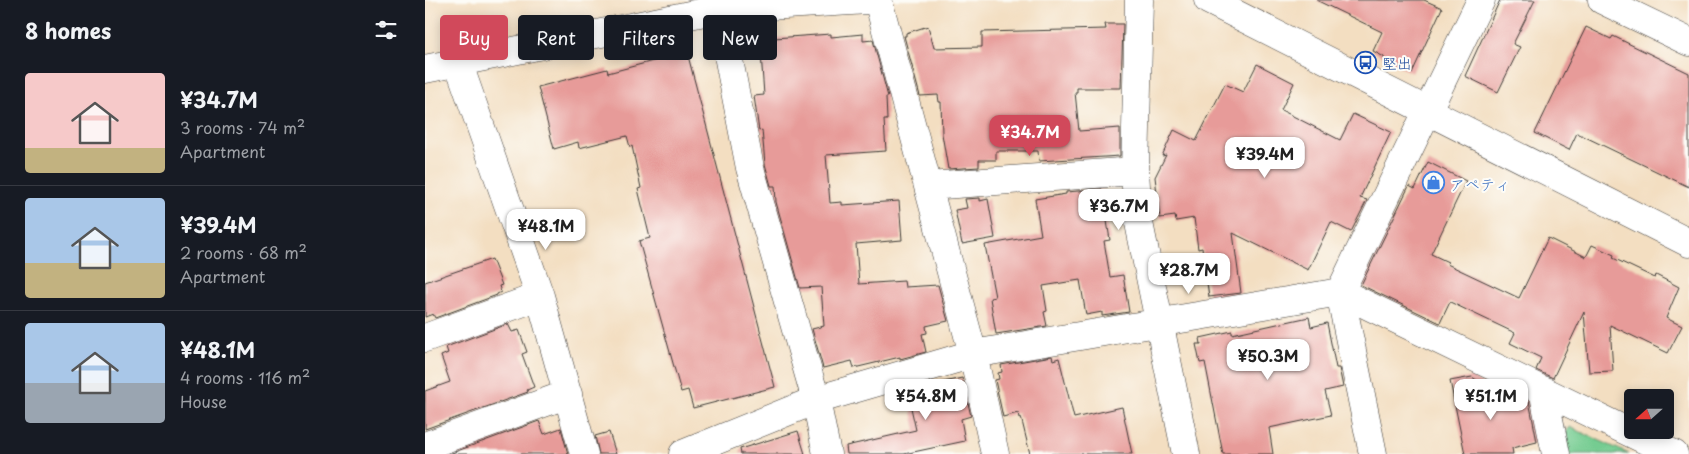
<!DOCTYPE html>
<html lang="en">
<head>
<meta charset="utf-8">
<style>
  :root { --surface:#171b24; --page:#20242c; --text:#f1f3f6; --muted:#9ea1a6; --line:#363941; --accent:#d1495b }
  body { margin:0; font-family:"Playpen Sans","Klee One",sans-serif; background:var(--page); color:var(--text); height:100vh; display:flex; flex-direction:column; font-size:19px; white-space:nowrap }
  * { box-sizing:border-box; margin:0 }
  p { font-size:16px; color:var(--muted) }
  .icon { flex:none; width:28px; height:28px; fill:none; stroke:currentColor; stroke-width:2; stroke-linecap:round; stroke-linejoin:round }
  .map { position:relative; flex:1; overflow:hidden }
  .side { display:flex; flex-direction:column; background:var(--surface); width:425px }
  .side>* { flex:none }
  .hud { position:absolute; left:15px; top:15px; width:475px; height:45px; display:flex; gap:10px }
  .needle { width:32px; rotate:249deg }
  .buttons { position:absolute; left:1199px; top:389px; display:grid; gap:10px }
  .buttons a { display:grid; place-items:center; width:50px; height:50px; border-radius:5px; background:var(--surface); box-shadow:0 2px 12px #0003; font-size:25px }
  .price { position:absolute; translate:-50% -42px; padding:0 11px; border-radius:10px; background:#fff; color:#222; font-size:16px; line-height:32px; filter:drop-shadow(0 1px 2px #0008) }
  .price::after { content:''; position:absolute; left:50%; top:30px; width:15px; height:11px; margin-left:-8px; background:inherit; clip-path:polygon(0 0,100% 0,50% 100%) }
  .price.on { background:var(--accent); color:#fff }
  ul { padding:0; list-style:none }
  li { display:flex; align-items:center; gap:15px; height:125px; padding:0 25px }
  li+li { border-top:1px solid var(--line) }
  li span { display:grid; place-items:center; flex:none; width:140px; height:100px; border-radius:5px; color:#555 }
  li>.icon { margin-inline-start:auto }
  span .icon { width:60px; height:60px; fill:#fffc; stroke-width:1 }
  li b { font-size:21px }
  h2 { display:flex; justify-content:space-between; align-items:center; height:60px; padding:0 25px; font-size:21px }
  .chip { padding:0 18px; border-radius:5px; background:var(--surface); box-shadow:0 2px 12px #0003; font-size:18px; line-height:45px }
  .chip.on { background:var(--accent); color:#fff }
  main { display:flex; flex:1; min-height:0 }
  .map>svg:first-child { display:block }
  .green { fill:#75cc91; stroke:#487456 }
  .building { fill:#e79b99 }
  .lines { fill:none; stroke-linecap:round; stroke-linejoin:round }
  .street-casing { stroke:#3c3935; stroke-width:29 }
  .secondary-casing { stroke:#3c3935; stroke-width:29 }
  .street { stroke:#fff; stroke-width:28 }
  .secondary { stroke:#fff; stroke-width:28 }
  .labels { text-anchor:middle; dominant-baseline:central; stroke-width:4; stroke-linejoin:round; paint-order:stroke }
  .transit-label { font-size:15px; fill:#164399; stroke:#fdfcf7; text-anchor:start }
  .shop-label { font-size:15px; fill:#366cbe; stroke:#fdfcf7; text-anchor:start }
</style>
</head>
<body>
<main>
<section class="side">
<h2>8 homes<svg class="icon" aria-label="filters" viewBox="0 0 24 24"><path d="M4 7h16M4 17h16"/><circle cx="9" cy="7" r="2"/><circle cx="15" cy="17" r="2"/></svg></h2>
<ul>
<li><span style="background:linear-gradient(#f6c9c9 75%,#c2b280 0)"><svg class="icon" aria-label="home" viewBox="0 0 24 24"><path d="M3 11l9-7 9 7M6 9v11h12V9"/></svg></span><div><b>¥34.7M</b><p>3 rooms · 74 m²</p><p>Apartment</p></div></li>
<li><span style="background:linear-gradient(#a9c7e8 65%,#c2b280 0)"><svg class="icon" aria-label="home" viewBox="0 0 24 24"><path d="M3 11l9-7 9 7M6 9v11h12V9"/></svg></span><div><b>¥39.4M</b><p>2 rooms · 68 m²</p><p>Apartment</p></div></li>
<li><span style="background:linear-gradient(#a9c7e8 60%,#9aa5b1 0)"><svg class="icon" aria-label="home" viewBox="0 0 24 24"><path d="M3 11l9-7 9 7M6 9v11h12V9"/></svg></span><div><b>¥48.1M</b><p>4 rooms · 116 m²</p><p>House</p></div></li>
</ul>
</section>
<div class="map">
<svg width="1264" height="454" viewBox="0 0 1264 454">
  <rect width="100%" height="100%" fill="#fdfcf7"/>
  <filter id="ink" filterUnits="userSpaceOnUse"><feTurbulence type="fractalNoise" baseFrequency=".02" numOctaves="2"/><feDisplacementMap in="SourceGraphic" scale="10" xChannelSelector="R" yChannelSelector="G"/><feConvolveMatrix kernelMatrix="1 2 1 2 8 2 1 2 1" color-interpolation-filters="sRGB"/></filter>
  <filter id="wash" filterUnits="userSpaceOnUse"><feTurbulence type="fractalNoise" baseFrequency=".0096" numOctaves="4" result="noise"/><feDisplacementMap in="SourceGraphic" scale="20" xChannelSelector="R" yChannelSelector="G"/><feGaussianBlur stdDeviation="1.12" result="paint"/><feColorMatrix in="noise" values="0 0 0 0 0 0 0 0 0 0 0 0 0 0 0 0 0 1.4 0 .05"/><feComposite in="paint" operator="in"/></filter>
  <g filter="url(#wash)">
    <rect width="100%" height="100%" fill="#f3dec1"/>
    <path class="green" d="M 1145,427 L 1204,454 L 1141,454 L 1137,437 Z"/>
    <g id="blocks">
      <path class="building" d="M 891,0 L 999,0 L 1017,8 L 987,73 L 959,59 L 959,57 L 948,51 L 957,32 Z
        M 1075,0 L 1110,0 L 1088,44 L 1095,47 L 1073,92 L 1040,76 Z
        M 680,24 L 698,24 L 696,88 L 652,88 L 652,92 L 650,92 L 654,131 L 695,128 L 695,156 L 614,161 L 613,151 L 571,151 L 571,160 L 554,160 L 554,167 L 523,169 L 517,134 L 516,102 L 514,102 L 513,95 L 495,96 L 479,36 L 481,36 L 481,33 L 503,26 L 509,48 L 557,47 L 557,32 L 681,29 Z
        M 1161,27 L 1186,39 L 1188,36 L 1264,73 L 1264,187 L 1152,133 L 1144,150 L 1110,133 Z
        M 406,34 L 406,37 L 438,34 L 438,41 L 448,40 L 463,97 L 461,97 L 462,120 L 459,120 L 461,151 L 401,155 L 405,203 L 417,202 L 417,205 L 474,201 L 477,240 L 431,244 L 434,284 L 479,281 L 480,287 L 513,285 L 523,321 L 501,326 L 502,333 L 497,334 L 501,352 L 475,359 L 475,357 L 429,368 L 427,361 L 398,368 L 387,329 L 399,326 L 396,287 L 375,288 L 351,202 L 350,186 L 346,186 L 340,164 L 337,130 L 334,131 L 329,96 L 339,95 L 335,39 Z
        M 262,52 L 350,387 L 268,408 L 263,390 L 256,392 L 214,241 L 225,238 L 213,189 L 216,188 L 207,146 L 205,147 L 202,136 L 154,148 L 153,142 L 129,149 L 113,87 L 182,69 L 183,73 Z
        M 832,64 L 869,83 L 856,110 L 915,140 L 928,114 L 966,132 L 935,198 L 942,200 L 926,232 L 906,222 L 883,270 L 808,233 L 816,293 L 784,297 L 777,248 L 773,249 L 769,218 L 751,221 L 750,216 L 735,218 L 730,177 L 741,155 L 737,156 L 749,130 L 771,141 L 800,84 L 818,92 Z
        M 1003,162 L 1041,181 L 1006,254 L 1023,262 L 1022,264 L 1094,298 L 1123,238 L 1161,257 L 1167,245 L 1189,255 L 1188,258 L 1230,278 L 1231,275 L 1254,287 L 1241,318 L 1257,326 L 1243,353 L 1185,325 L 1188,371 L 1164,372 L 1159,312 L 1128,378 L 1111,370 L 1116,358 L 1085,343 L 1090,333 L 1025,302 L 1015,323 L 936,285 L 984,186 L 990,189 Z
        M 677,189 L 685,240 L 679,241 L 685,277 L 698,275 L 704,312 L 677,316 L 677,312 L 661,315 L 655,280 L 618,286 L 622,311 L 619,312 L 622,326 L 571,334 L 565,298 L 570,297 L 560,245 L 616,235 L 610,199 L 641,194 L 641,192 Z
        M 555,198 L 555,201 L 563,199 L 570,238 L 537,244 L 530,210 L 542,208 L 540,199 Z
        M 67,259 L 77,285 L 74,286 L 76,292 L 72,294 L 72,295 L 10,318 L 8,314 L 0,317 L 0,282 Z
        M 884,317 L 886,327 L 902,323 L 911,368 L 914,368 L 918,387 L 900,391 L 906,415 L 844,428 L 848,454 L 798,454 L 780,362 L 775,363 L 771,344 L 776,344 L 775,338 L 807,331 L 807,334 Z
        M 83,324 L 87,332 L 94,330 L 102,352 L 97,354 L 109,387 L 102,390 L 103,392 L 0,429 L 0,391 L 25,382 L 16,356 L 23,353 L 21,347 Z
        M 627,356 L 628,360 L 634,358 L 649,418 L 697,407 L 707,454 L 605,454 L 596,417 L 594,418 L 593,413 L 578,417 L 570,380 L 574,379 L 573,373 L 577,372 L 576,365 Z
        M 1047,377 L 1059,385 L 1064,407 L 1101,399 L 1104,401 L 1112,442 L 1087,448 L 1088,454 L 1040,454 L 1025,381 Z
        M 537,378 L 546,416 L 536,419 L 540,441 L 479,454 L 422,454 L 421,446 L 491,430 L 482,390 L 508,382 L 509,384 Z
        M 114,421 L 119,434 L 136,428 L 143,454 L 24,454 Z
        M 373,431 L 380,454 L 316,454 L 315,449 Z
        M 184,432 L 191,454 L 174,454 L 170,436 Z"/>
    </g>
  </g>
  <g filter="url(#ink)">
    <use href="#blocks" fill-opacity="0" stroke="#3c3935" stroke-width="1"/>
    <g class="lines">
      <defs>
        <path id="street" d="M 290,0 L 294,9 L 325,168 L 391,400 L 402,454
          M 453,0 L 548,354 L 570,454
          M 714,0 L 710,171 L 713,218 L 761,454
          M 1177,0 L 1264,42
          M 33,62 L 115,296 L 159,454
          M 504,186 L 710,171
          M 0,338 L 115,296
          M 1118,390 L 1131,454
          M 0,446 L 143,394
          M 258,454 L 391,400 L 548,354 L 915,292 L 1249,454
          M 948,454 L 915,292 L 1056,0"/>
        <path id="secondary" d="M 783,0 L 1264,243
          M 0,69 L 294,9 L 443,0"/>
      </defs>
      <use href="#street" class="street-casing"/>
      <use href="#secondary" class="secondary-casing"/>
      <use href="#street" class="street"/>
      <use href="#secondary" class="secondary"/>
    </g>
  </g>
  <defs>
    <symbol id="bus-ring" viewBox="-11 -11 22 22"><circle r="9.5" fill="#fdfcf7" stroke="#1a4fb4" stroke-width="1.5"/><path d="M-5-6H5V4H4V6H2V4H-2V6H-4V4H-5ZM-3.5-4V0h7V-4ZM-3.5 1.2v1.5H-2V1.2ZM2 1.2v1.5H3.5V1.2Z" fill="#1a4fb4"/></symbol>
    <symbol id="shop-ring" viewBox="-11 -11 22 22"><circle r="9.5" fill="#fdfcf7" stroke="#3f7fe0" stroke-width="1.5"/><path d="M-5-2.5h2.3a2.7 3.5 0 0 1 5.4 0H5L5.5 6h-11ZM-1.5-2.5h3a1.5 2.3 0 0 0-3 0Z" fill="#3f7fe0"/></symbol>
  </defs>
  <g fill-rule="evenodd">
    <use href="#bus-ring" x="928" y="50" width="25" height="25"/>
    <use href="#shop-ring" x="996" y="170" width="25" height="25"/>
  </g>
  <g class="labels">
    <g class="transit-label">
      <text x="957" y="62">堅出</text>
    </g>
    <g class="shop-label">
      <text x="1025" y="183">アペティ</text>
    </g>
  </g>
</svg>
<div class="buttons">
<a><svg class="needle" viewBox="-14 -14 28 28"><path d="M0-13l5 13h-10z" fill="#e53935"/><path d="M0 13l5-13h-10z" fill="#9ea1a6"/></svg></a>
</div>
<b class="price on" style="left:605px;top:157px">¥34.7M</b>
<b class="price" style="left:840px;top:179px">¥39.4M</b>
<b class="price" style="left:694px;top:231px">¥36.7M</b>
<b class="price" style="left:121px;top:251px">¥48.1M</b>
<b class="price" style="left:764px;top:295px">¥28.7M</b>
<b class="price" style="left:843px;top:381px">¥50.3M</b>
<b class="price" style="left:501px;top:421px">¥54.8M</b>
<b class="price" style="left:1066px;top:421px">¥51.1M</b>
<div class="hud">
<a class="chip on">Buy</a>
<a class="chip">Rent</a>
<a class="chip">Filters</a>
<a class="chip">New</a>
</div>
</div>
</main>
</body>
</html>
